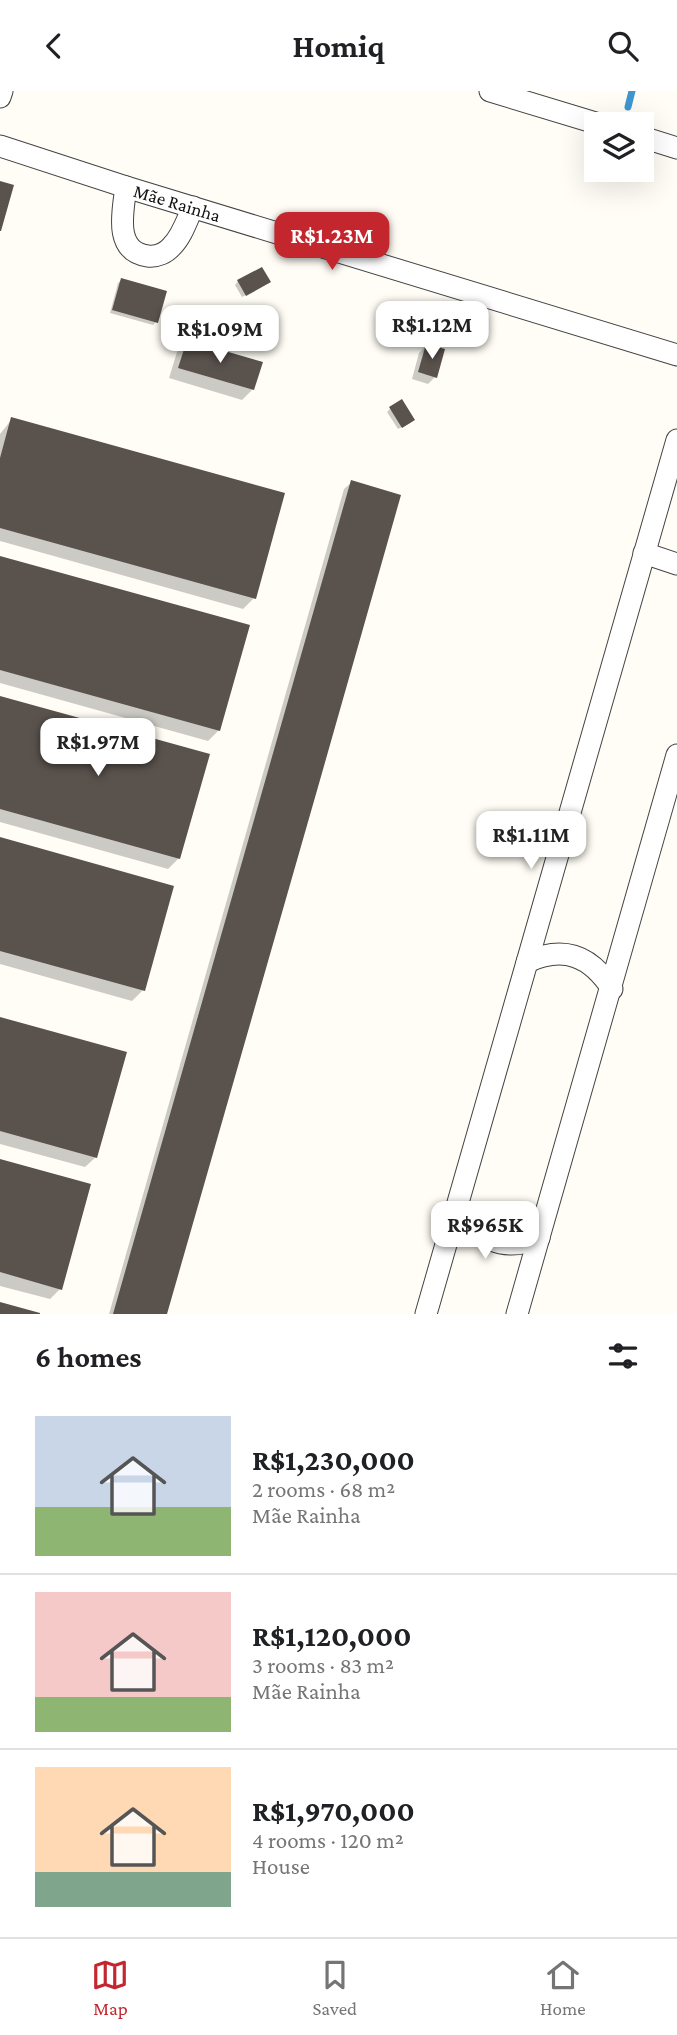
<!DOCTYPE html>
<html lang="en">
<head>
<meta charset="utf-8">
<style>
  :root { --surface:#fff; --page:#f6f6f6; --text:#202124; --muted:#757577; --line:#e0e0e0; --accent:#c4262e }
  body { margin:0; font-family:"Crimson Pro",serif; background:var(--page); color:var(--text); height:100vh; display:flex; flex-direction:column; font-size:26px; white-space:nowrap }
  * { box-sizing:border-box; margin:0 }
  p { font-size:23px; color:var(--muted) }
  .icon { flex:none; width:38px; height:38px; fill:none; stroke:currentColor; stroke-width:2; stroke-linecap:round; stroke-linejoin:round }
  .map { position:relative; height:1223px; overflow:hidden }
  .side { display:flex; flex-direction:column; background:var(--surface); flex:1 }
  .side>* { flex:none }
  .tools { position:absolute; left:584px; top:21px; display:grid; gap:14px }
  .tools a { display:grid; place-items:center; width:70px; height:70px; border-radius:0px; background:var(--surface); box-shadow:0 7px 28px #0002; font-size:35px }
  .price { position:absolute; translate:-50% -60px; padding:0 16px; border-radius:14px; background:#fff; color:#222; font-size:23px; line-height:46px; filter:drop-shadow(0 2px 4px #0008) }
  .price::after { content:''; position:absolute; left:50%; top:42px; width:21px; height:16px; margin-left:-10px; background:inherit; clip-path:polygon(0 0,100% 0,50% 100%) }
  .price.selected { background:var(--accent); color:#fff }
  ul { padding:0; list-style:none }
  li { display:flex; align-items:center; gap:21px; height:175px; padding:0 35px }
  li+li { border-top:2px solid var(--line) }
  li span { display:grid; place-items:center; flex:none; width:196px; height:140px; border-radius:0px; color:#555 }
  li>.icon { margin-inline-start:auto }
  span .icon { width:84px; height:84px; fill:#fffc; stroke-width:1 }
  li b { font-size:30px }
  h2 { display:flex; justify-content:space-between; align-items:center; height:84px; padding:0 35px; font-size:30px }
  header { display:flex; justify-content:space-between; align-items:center; height:91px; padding:0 35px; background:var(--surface); font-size:32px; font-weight:700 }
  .menu { display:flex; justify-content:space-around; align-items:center; height:98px; border-top:2px solid var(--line); background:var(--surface); font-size:19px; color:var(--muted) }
  .menu a { display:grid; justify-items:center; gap:4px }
  .menu .selected { color:var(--accent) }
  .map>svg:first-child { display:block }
  .shadow { fill:#0003 }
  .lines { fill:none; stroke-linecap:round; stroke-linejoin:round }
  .stream { stroke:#3f96cf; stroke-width:7 }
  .building { fill:#5a524d }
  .minor-casing { stroke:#444; stroke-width:23 }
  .minor { stroke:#fff; stroke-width:21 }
  .labels { text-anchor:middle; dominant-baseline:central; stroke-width:7; stroke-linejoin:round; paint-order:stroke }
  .street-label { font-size:19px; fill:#111; stroke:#fff }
</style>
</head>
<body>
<header><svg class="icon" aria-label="back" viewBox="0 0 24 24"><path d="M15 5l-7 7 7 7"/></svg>Homiq<svg class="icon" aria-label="search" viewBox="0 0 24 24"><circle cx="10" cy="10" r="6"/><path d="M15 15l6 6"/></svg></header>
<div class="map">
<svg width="677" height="1223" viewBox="0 0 677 1223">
  <rect width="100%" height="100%" fill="#fffdf5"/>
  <path class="shadow" d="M 121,189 L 156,231 L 153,234 L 110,222 L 118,192 Z
    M 238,190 L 265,194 L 242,206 L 235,194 Z
    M 187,251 L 253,298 L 242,309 L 169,287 L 177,261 Z
    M 426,255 L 435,286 L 428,293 L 412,288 L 419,262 Z
    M 390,318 L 410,332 L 398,338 L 387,321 Z
    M 12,328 L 254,507 L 243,518 L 0,450 L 0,343 Z
    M 352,391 L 165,1223 L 109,1223 L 344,398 Z
    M 0,467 L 219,639 L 208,650 L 0,592 Z
    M 0,607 L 179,767 L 168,778 L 0,731 Z
    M 0,748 L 143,899 L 132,910 L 0,873 Z
    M 0,928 L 96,1066 L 85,1076 L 0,1053 Z
    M 0,1070 L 60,1198 L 50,1208 L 0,1195 Z"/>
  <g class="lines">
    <path class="stream" d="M 628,16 L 632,0"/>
  </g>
  <path class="building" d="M 0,90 L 14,94 L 1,140 L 0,140 Z
    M 262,176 L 271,191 L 246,205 L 237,189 Z
    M 121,187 L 167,200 L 158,232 L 112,219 Z
    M 187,249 L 263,271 L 254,299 L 178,277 Z
    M 426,253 L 445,258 L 437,287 L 418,281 Z
    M 402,308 L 415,329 L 402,337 L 389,316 Z
    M 11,326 L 285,402 L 256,508 L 0,437 L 0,367 Z
    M 351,389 L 401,404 L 320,689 L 167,1223 L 113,1223 Z
    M 0,465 L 250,534 L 220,640 L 0,579 Z
    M 0,605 L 210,663 L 180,768 L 0,718 Z
    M 0,746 L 174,795 L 145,900 L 0,860 Z
    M 0,926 L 127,961 L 97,1067 L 0,1040 Z
    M 0,1068 L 91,1093 L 62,1199 L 0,1181 Z
    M 0,1211 L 40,1222 L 40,1223 L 0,1223 Z"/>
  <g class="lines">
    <defs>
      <g id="minor">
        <path d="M 490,0 L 599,33"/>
        <path d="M 0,6 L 2,0"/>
        <path d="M 642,46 L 677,57"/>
        <path id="s1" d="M 0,55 L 126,96 L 677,264"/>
        <path d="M 126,96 C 123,120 113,160 148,165 C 157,166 166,162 172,155 C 182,145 187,129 193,116"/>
        <path d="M 644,462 L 677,473"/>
        <path d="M 527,871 C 564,854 591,865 612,898"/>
        <path d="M 457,1116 C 476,1148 503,1162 539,1147"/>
        <path d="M 426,1223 L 677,349"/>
        <path d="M 517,1223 L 677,664"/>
      </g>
    </defs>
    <use href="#minor" class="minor-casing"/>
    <use href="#minor" class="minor"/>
  </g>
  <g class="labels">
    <g class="street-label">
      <text stroke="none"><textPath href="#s1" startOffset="186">Mãe Rainha</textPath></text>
    </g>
  </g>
</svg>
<div class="tools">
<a><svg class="icon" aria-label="layers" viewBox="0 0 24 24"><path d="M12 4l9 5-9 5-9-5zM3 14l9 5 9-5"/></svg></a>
</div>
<b class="price selected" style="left:332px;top:181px">R$1.23M</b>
<b class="price" style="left:432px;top:270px">R$1.12M</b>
<b class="price" style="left:220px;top:274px">R$1.09M</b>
<b class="price" style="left:98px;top:687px">R$1.97M</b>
<b class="price" style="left:531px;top:780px">R$1.11M</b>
<b class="price" style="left:485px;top:1170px">R$965K</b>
</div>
<section class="side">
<h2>6 homes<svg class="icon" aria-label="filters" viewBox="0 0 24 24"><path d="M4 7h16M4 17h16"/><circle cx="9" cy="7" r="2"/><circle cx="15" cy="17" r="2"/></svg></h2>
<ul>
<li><span style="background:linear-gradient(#c9d6e8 65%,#8fb573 0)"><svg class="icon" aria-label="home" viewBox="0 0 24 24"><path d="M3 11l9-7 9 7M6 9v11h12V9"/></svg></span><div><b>R$1,230,000</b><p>2 rooms · 68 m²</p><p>Mãe Rainha</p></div></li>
<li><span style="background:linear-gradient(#f6c9c9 75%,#8fb573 0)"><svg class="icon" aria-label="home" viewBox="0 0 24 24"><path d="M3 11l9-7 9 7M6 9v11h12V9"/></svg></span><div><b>R$1,120,000</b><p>3 rooms · 83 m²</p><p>Mãe Rainha</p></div></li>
<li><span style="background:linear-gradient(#ffd9b3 75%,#7fa58c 0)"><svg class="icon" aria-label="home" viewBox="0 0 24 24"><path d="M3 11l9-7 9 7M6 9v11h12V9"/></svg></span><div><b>R$1,970,000</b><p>4 rooms · 120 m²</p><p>House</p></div></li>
</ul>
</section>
<nav class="menu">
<a class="selected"><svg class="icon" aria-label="map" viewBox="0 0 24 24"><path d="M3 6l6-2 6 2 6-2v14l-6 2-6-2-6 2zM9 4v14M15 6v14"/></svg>Map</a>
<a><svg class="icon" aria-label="saved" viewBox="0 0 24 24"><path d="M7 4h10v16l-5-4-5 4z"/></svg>Saved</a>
<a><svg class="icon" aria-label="home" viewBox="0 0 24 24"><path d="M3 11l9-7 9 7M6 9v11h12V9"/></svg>Home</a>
</nav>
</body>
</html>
